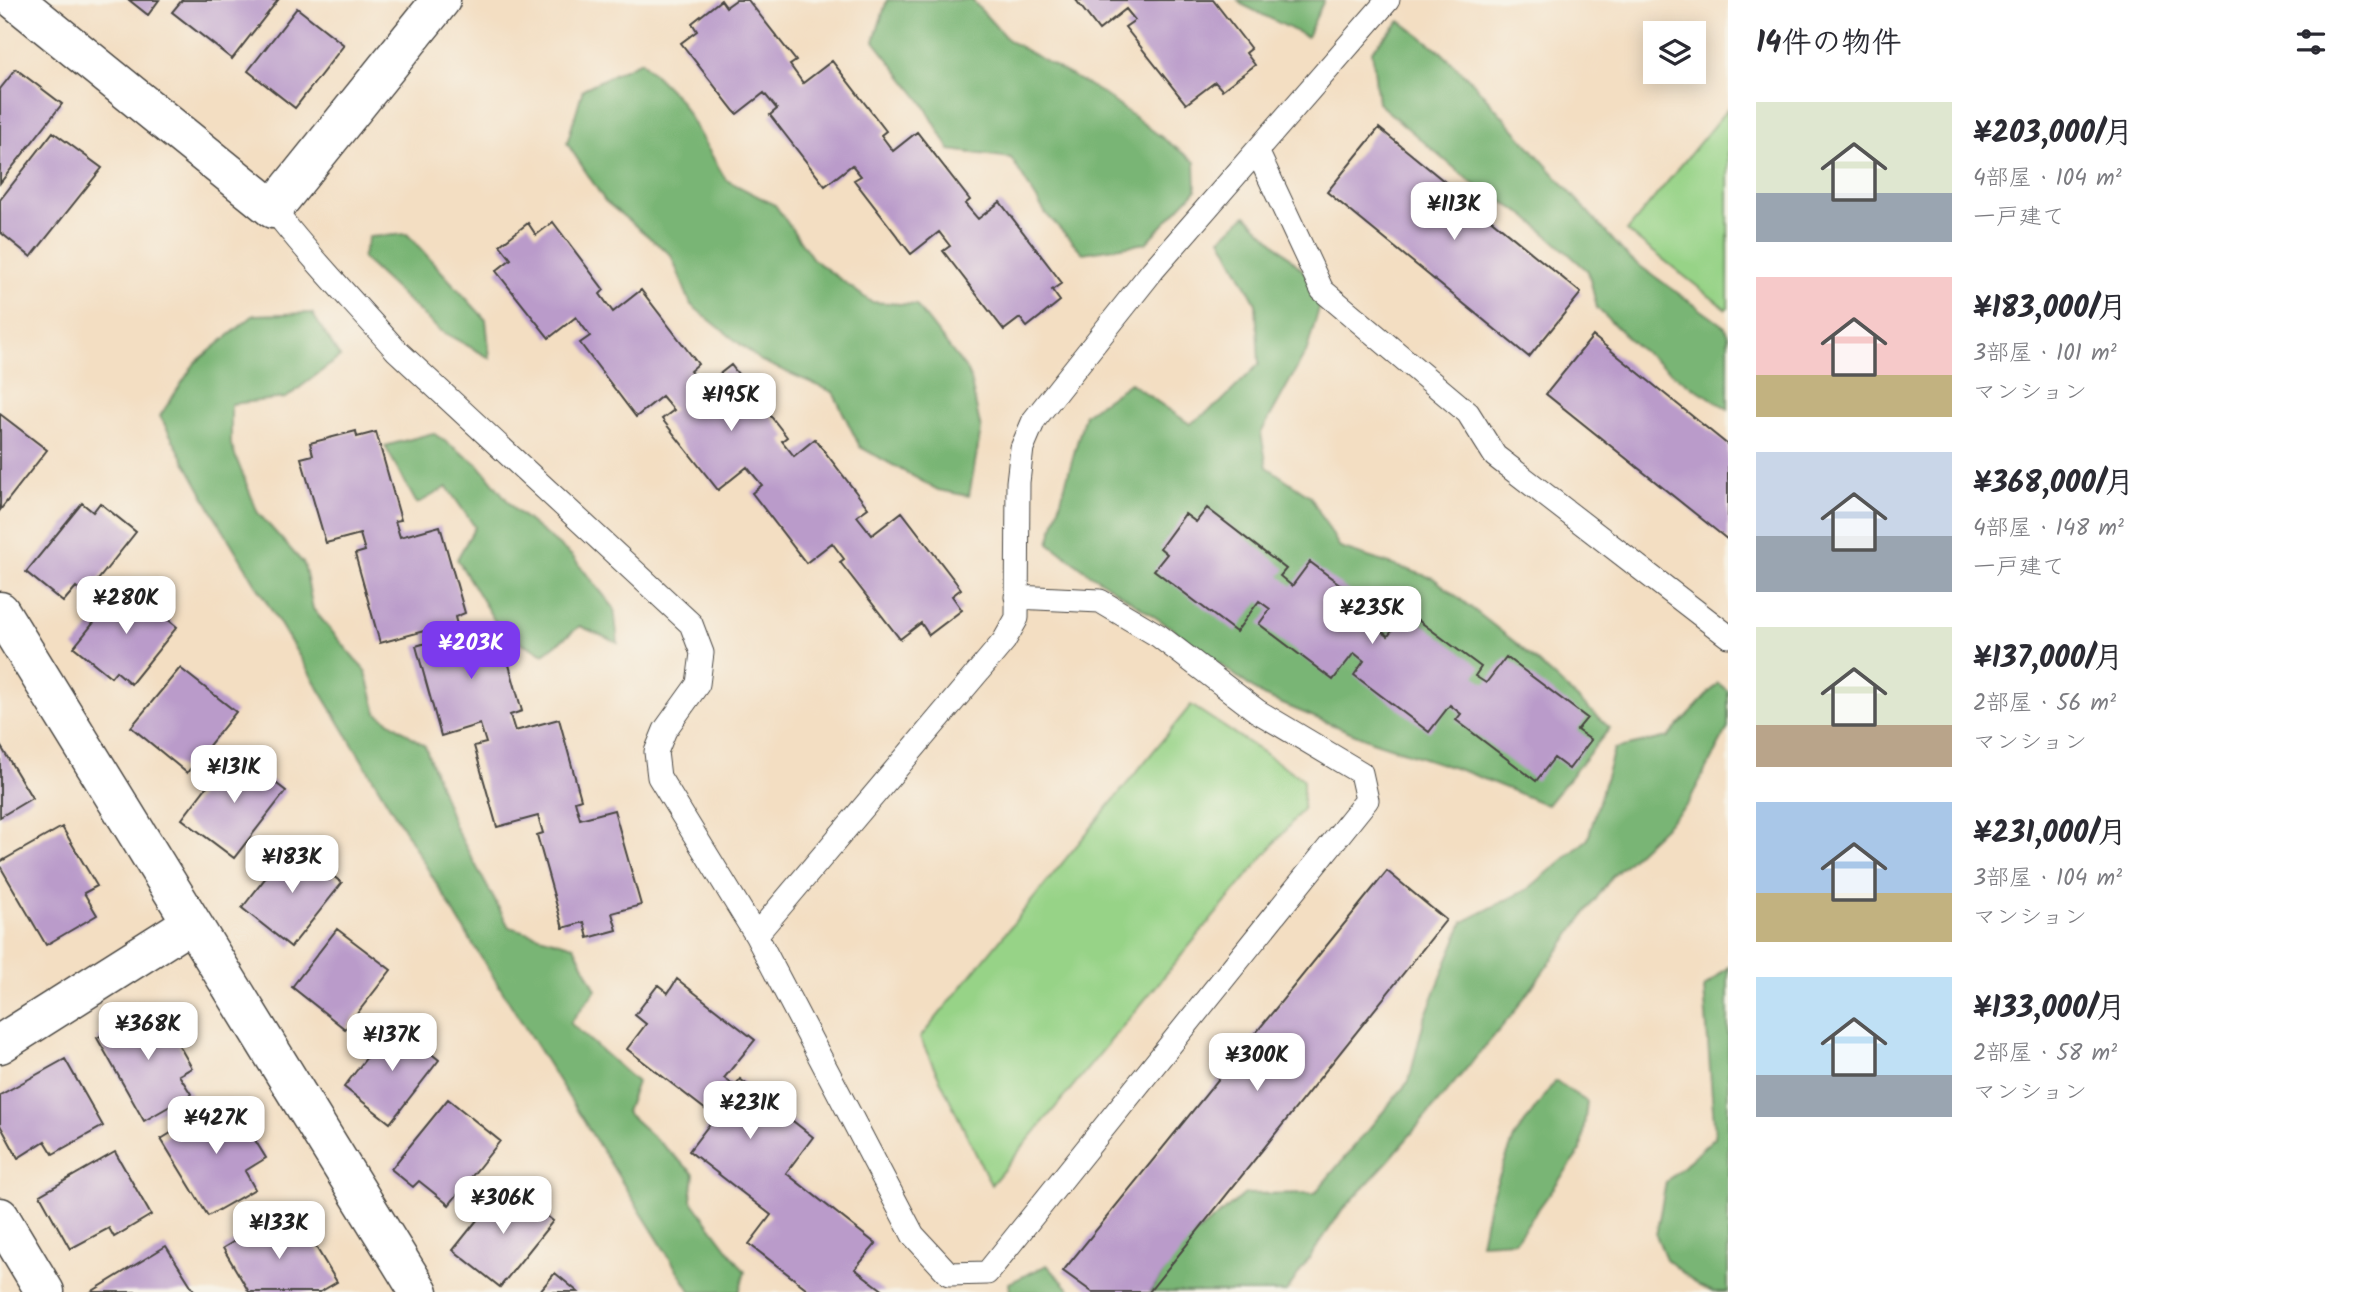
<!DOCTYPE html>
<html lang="ja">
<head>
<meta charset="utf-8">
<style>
  :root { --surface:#fff; --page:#f7f7f7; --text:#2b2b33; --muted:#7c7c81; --accent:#7c3aed }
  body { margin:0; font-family:Kalam,"Klee One",sans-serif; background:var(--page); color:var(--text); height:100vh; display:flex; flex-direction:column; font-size:26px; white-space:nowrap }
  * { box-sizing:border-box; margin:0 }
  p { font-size:23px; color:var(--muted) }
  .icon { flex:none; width:38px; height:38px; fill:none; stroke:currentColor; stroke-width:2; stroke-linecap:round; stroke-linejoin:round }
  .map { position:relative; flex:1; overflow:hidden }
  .side { display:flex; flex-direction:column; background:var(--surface); width:630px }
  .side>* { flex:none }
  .buttons { position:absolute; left:1643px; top:21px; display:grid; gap:14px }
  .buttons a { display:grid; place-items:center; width:63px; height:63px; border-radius:0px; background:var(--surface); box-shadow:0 4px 18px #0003; font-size:35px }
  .price { position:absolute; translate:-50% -60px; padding:0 16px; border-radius:14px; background:#fff; color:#222; font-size:23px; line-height:46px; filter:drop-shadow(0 2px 4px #0008) }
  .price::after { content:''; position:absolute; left:50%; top:42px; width:21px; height:16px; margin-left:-10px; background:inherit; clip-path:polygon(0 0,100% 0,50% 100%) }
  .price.current { background:var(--accent); color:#fff }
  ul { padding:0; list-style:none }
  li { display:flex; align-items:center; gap:21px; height:175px; padding:0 28px }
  li span { display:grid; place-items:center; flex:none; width:196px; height:140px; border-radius:0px; color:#555 }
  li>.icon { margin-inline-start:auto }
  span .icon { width:84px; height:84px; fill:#fffc; stroke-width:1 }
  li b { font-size:30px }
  h2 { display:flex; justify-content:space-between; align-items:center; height:84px; padding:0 28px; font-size:30px }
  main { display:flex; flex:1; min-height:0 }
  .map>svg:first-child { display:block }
  .green { fill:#97d387; stroke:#617f59; stroke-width:2 }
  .forest { fill:#79b574; stroke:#527050; stroke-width:2 }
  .building { fill:#ba9bca }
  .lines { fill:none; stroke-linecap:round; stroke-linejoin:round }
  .service-casing { stroke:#494642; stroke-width:25 }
  .minor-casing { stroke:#494642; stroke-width:41 }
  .service { stroke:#fff; stroke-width:23 }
  .minor { stroke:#fff; stroke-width:38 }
</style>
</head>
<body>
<main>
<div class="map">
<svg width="1728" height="1292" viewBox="0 0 1728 1292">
  <rect width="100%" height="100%" fill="#f7f3e8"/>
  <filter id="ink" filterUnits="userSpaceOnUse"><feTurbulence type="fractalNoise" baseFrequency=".0143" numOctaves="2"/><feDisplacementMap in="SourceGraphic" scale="14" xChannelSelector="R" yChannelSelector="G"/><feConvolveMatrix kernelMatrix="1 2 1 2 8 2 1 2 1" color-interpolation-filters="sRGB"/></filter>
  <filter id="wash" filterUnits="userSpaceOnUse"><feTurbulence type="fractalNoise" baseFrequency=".00686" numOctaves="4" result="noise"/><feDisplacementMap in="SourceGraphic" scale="28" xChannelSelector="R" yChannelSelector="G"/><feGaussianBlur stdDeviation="1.57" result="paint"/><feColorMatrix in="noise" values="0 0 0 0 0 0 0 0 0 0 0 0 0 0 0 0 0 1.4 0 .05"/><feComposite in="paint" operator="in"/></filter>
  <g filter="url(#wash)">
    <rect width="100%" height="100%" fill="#f3dec2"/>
    <path class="green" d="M 1728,108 L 1728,307 L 1726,309 L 1627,231 Z
      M 1191,705 L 1303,779 L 1303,809 L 991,1185 L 920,1038 Z"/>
    <path class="forest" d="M 887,0 L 972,0 L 1008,40 L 1102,93 L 1195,162 L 1196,190 L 1146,243 L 1083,253 L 1046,214 L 1011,158 L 950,150 L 923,103 L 874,41 Z
      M 1238,0 L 1324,0 L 1307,37 L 1241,4 Z
      M 1400,21 L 1439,50 L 1473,83 L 1629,258 L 1725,327 L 1728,336 L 1728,409 L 1679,378 L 1636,346 L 1597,308 L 1588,271 L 1526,216 L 1472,183 L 1378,103 L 1372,50 Z
      M 641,61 L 679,99 L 726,180 L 775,205 L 813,259 L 871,302 L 916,305 L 969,373 L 981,430 L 969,496 L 938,490 L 860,447 L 833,392 L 761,361 L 691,305 L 671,255 L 605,201 L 567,143 L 583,89 Z
      M 1246,215 L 1324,291 L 1307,350 L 1261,433 L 1267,467 L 1310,496 L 1340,548 L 1433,578 L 1516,643 L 1610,728 L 1547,805 L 1469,773 L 1372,741 L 1263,696 L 1173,629 L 1089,573 L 1049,543 L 1085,414 L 1130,383 L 1190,424 L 1220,403 L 1259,364 L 1256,304 L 1221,238 Z
      M 407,234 L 486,320 L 490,358 L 439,330 L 362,258 L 369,237 Z
      M 312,313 L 340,357 L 286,398 L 231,404 L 231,445 L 258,513 L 304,564 L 313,609 L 366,672 L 377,713 L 425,746 L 454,825 L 509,927 L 574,946 L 596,990 L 570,1023 L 637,1082 L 626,1112 L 694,1174 L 691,1200 L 745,1272 L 739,1292 L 691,1292 L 479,954 L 216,518 L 160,416 L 195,363 L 254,315 Z
      M 433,433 L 479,465 L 515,510 L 572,556 L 614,608 L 618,643 L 580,626 L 544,654 L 502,633 L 457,559 L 475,527 L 447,487 L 417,504 L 385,446 Z
      M 1718,683 L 1728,691 L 1728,728 L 1687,805 L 1612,877 L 1511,1016 L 1389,1160 L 1341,1212 L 1286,1292 L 1150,1292 L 1184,1243 L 1245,1194 L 1315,1193 L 1409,1081 L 1424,1020 L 1463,922 L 1528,889 L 1588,839 L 1614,749 L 1668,737 Z
      M 1728,967 L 1728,1292 L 1713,1292 L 1699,1286 L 1666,1259 L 1656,1235 L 1666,1182 L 1715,1137 L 1704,988 Z
      M 1555,1081 L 1587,1102 L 1581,1150 L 1515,1241 L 1481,1243 L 1489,1203 L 1514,1138 Z
      M 1047,1265 L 1072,1292 L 1010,1292 L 1009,1283 Z"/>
    <g id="blocks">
      <path class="building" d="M 129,0 L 159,0 L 148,15 Z
        M 182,0 L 278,0 L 232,59 L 172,12 Z
        M 721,0 L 726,7 L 736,0 L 748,0 L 796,61 L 790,65 L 803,83 L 832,61 L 886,131 L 881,135 L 893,151 L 917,132 L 970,200 L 965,204 L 978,219 L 1000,202 L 1062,283 L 1052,290 L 1060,301 L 1027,327 L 1020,318 L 1004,330 L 943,251 L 950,246 L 939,232 L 911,254 L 854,180 L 861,176 L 852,165 L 825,186 L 770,115 L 777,109 L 764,93 L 737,114 L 734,111 L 681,43 L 697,31 L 692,23 Z
        M 1076,0 L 1213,0 L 1251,49 L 1246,53 L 1255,65 L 1222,90 L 1215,82 L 1186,104 L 1125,27 L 1135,20 L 1126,9 L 1099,30 Z
        M 297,8 L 344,45 L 295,108 L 248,71 Z
        M 16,69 L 62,104 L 0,183 L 0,89 Z
        M 1379,128 L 1581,293 L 1529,357 L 1327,192 Z
        M 53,132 L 102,168 L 31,257 L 0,232 L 0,200 Z
        M 553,222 L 604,290 L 600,294 L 613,312 L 641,290 L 698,364 L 690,371 L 703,387 L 731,365 L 787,437 L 782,441 L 794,456 L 815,439 L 868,508 L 857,516 L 872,535 L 902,512 L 961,589 L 952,596 L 962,610 L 929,635 L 921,623 L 900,639 L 840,562 L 844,559 L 832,543 L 806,563 L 752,493 L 762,485 L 747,467 L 718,490 L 662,419 L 674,410 L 662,396 L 636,417 L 580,343 L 590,336 L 576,317 L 549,338 L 496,271 L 511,259 L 500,245 L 528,223 L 536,235 Z
        M 1593,336 L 1728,445 L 1728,540 L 1546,394 Z
        M 0,414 L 47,450 L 0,510 Z
        M 356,431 L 357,437 L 376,432 L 401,520 L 395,521 L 400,537 L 440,526 L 465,613 L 455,617 L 459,633 L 497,622 L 522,711 L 510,715 L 515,731 L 559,719 L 581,799 L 575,801 L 580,819 L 614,810 L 641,905 L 612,913 L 617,930 L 588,938 L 584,922 L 563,928 L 537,835 L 543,833 L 538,816 L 497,827 L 474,746 L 486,743 L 480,724 L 441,736 L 416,646 L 426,643 L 424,631 L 380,643 L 355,554 L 365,551 L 360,534 L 326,543 L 301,458 L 313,455 L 310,443 Z
        M 82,503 L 93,512 L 100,503 L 136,532 L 86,595 L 76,587 L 63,602 L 26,572 Z
        M 1207,508 L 1286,569 L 1280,576 L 1292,586 L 1310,562 L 1381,615 L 1373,625 L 1388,636 L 1407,612 L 1481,667 L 1475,676 L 1486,683 L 1506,657 L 1587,718 L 1577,730 L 1591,740 L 1569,769 L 1554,758 L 1536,781 L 1456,720 L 1461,714 L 1450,705 L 1429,732 L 1354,675 L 1364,661 L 1354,653 L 1333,680 L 1259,624 L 1270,609 L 1259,601 L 1236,632 L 1154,570 L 1167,554 L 1160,548 L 1185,514 L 1196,522 Z
        M 125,584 L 177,627 L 131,684 L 116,671 L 111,677 L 74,647 Z
        M 180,668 L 236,712 L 187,773 L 131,727 Z
        M 0,745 L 32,798 L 0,817 Z
        M 234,751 L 286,791 L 234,858 L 182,819 Z
        M 62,827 L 97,886 L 84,893 L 97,915 L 46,945 L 0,866 L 0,862 Z
        M 292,844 L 342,883 L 291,947 L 242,908 Z
        M 1387,871 L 1446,920 L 1149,1292 L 1092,1292 L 1063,1271 Z
        M 337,929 L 391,970 L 345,1029 L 292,987 Z
        M 677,979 L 755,1040 L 724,1078 L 735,1086 L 740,1079 L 813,1137 L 786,1173 L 876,1244 L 855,1269 L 885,1292 L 811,1292 L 749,1244 L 771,1215 L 689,1151 L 715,1117 L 627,1049 L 646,1024 L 635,1015 L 658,985 L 668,993 Z
        M 156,1005 L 192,1068 L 179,1075 L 191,1094 L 144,1121 L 97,1038 Z
        M 393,1023 L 439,1060 L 390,1123 L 344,1087 Z
        M 65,1059 L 103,1126 L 53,1154 L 45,1141 L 18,1158 L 0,1125 L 0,1095 Z
        M 229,1098 L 266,1158 L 245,1171 L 255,1189 L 208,1216 L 161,1139 Z
        M 448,1099 L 500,1141 L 449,1205 L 419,1181 L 413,1187 L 391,1169 Z
        M 115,1152 L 151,1215 L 114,1237 L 109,1228 L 70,1249 L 40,1195 Z
        M 506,1184 L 553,1221 L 500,1287 L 453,1250 Z
        M 278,1215 L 289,1236 L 304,1227 L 337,1282 L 320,1292 L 249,1292 L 223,1248 Z
        M 166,1246 L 195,1292 L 91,1292 Z
        M 555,1273 L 578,1292 L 539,1292 Z"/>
    </g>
  </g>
  <g filter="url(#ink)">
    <use href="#blocks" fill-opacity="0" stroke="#494642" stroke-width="2"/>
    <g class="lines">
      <defs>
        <path id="service" d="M 1257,151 L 1322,290 L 1468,413 L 1495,456 L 1728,636
          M 273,209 C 311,259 355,303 396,350 L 691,624 L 702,653 L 698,684 L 665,730 L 656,752 L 659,777 L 756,935 L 1004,641 L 1017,618 L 1018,482 L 1022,448 L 1034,420 L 1153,270 L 1388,0
          M 756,935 L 913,1235 L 949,1274 L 987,1273 L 1367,800 L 1361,773 L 1257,711 L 1159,636 L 1100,601 L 1016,597"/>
        <path id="minor" d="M 15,0 L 273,209 L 441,0
          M 0,611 L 419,1292
          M 0,1044 L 191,923
          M 0,1217 L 45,1292"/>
      </defs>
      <use href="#service" class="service-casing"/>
      <use href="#minor" class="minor-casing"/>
      <use href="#service" class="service"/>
      <use href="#minor" class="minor"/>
    </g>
  </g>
</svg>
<div class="buttons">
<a><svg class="icon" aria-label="layers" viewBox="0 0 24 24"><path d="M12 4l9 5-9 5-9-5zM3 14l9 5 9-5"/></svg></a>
</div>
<b class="price" style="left:1454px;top:242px">¥113K</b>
<b class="price" style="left:731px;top:433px">¥195K</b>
<b class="price" style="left:126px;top:636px">¥280K</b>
<b class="price" style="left:1372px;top:646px">¥235K</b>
<b class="price current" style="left:471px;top:681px">¥203K</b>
<b class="price" style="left:234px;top:805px">¥131K</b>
<b class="price" style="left:292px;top:895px">¥183K</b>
<b class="price" style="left:148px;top:1062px">¥368K</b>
<b class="price" style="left:392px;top:1073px">¥137K</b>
<b class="price" style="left:1257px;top:1093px">¥300K</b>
<b class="price" style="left:750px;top:1141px">¥231K</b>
<b class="price" style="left:216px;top:1156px">¥427K</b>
<b class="price" style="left:503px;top:1236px">¥306K</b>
<b class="price" style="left:279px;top:1261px">¥133K</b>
</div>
<section class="side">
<h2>14件の物件<svg class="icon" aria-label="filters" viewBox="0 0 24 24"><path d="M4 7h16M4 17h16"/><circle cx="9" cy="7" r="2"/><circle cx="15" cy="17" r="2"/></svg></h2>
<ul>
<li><span style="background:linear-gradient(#dfe7d0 65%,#9aa5b1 0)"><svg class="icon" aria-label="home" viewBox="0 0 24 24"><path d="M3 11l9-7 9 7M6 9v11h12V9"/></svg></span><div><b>¥203,000/月</b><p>4部屋 · 104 m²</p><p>一戸建て</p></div></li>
<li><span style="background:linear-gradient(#f6c9c9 70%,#c2b280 0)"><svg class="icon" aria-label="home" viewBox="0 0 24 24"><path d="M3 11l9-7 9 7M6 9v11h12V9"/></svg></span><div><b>¥183,000/月</b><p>3部屋 · 101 m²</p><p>マンション</p></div></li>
<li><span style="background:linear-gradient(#c9d6e8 60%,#9aa5b1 0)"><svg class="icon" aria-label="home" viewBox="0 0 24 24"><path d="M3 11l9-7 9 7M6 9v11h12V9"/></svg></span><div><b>¥368,000/月</b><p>4部屋 · 148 m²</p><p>一戸建て</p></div></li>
<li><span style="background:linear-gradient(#dfe7d0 70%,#b9a48a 0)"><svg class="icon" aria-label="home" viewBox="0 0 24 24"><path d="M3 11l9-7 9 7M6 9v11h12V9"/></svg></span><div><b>¥137,000/月</b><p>2部屋 · 56 m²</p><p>マンション</p></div></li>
<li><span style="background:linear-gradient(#a9c7e8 65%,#c2b280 0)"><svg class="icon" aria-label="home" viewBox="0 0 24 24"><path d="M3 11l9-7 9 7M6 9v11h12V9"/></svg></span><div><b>¥231,000/月</b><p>3部屋 · 104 m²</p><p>マンション</p></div></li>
<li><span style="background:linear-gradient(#bfe0f5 70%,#9aa5b1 0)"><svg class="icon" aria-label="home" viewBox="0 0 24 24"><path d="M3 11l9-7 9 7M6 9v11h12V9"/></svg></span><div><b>¥133,000/月</b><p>2部屋 · 58 m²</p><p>マンション</p></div></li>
</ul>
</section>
</main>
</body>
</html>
